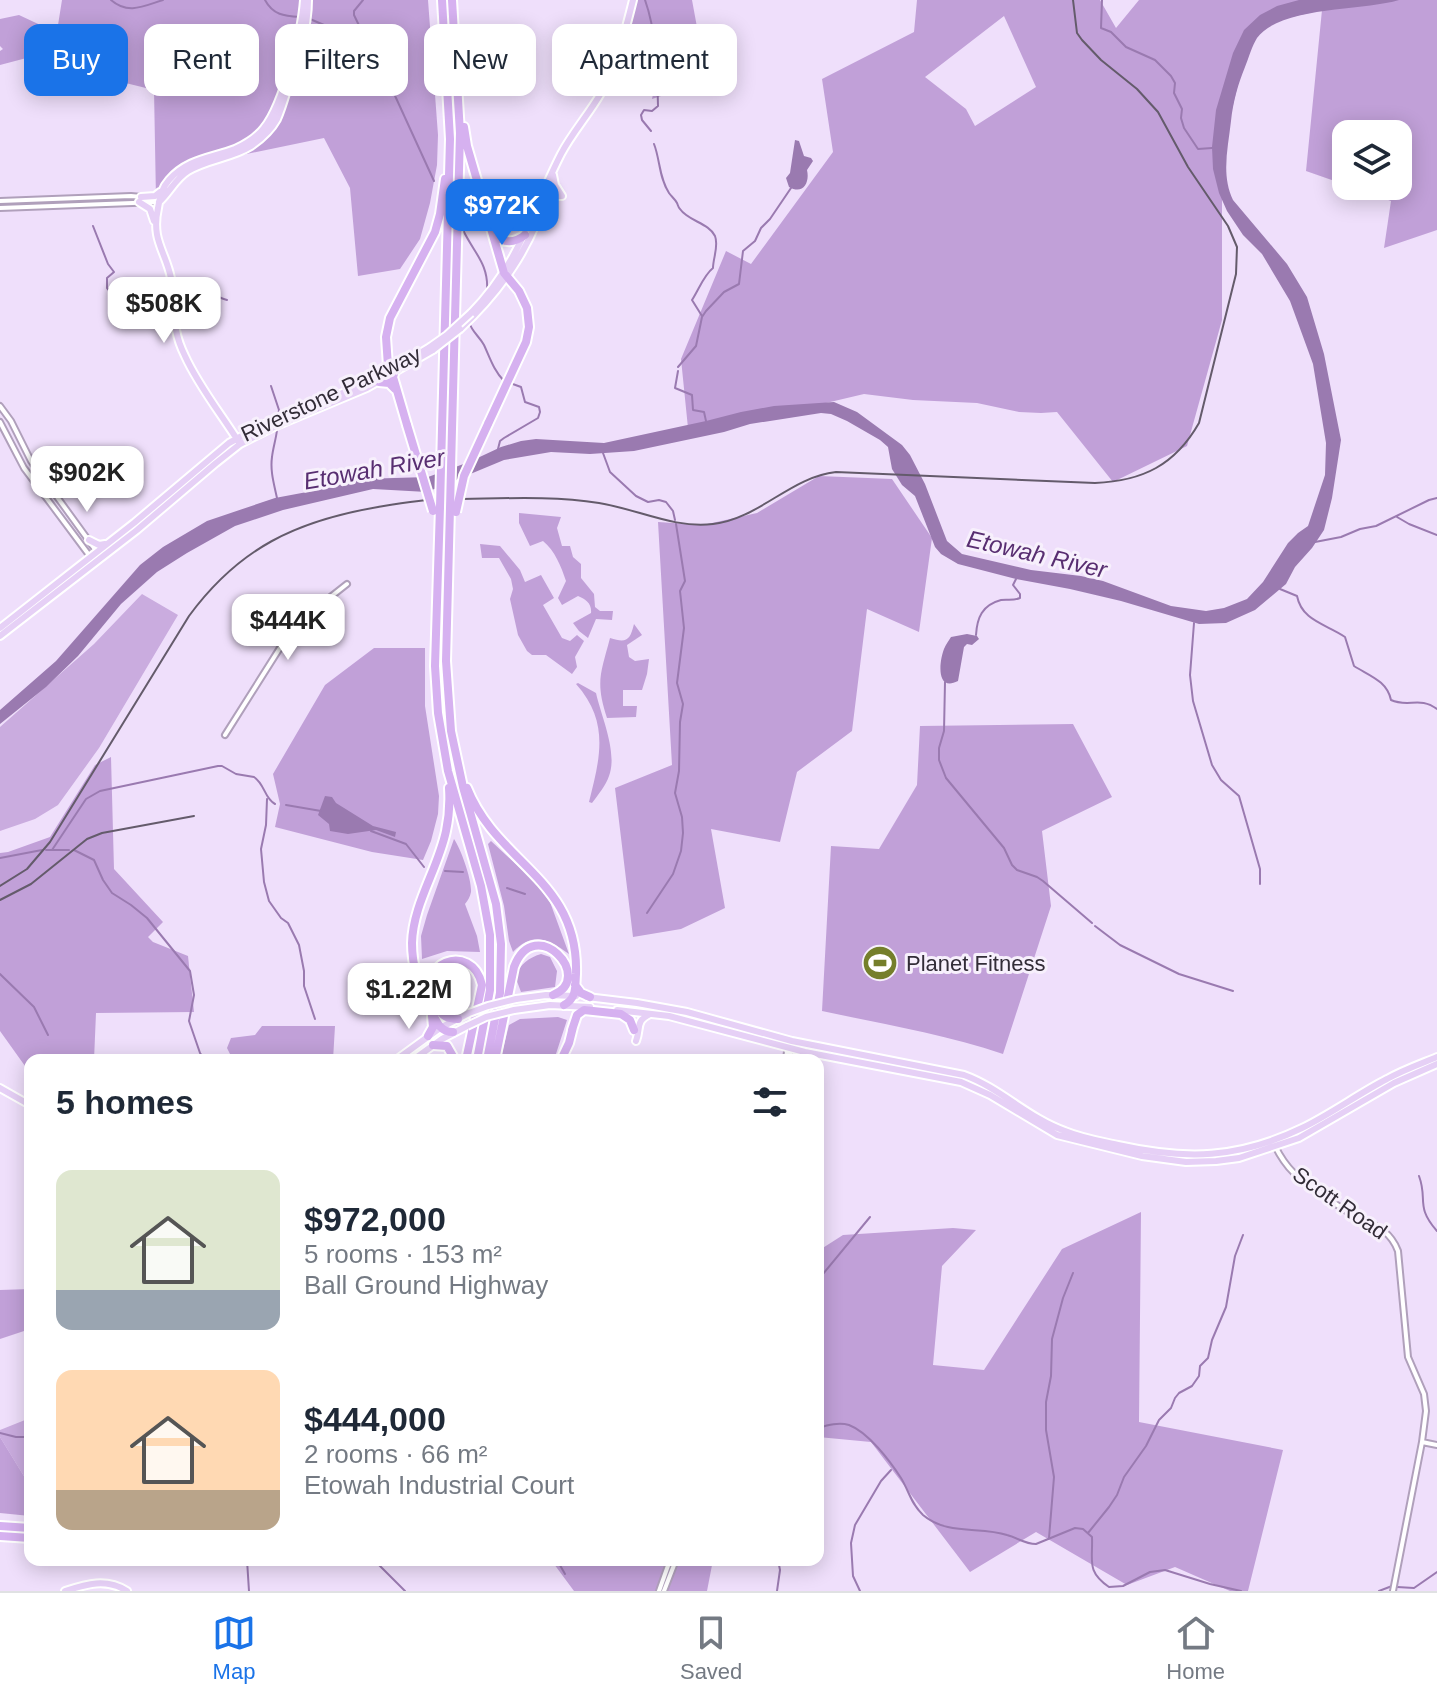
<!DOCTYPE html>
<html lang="en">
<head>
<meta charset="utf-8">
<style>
  :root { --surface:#fff; --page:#f2f2f3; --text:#1f2937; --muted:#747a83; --line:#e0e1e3; --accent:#1a73e8 }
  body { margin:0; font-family:Arial,sans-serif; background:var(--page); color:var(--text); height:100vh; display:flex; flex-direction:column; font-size:30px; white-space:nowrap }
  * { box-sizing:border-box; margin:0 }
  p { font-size:26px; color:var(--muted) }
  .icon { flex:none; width:44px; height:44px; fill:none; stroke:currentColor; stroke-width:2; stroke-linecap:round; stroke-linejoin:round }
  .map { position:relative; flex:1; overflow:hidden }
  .details { position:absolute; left:24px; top:1054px; width:800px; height:512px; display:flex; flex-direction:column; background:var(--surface); border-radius:16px; box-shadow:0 4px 20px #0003 }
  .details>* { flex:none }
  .top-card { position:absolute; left:24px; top:24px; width:800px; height:72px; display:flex; gap:16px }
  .fabs { position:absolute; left:1332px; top:120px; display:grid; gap:16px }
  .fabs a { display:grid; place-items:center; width:80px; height:80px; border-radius:16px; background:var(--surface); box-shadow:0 4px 20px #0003; font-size:40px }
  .price { position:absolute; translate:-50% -68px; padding:0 18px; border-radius:16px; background:#fff; color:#222; font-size:26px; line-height:52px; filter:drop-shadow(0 2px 4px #0008) }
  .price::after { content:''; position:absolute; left:50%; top:48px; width:24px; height:18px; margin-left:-12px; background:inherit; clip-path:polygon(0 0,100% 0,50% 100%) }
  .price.active { background:var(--accent); color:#fff }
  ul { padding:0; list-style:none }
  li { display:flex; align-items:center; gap:24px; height:200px; padding:0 32px }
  li span { display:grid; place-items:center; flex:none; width:224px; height:160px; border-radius:16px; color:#555 }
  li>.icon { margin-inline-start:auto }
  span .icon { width:96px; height:96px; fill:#fffc; stroke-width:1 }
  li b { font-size:34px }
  h2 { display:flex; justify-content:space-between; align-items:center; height:96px; padding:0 32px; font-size:34px }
  .chip { padding:0 28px; border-radius:16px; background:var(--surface); box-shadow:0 4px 20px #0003; font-size:28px; line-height:72px }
  .chip.active { background:var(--accent); color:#fff }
  .dock { display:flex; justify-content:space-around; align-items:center; height:112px; border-top:2px solid var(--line); background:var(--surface); font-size:22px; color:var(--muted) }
  .dock a { display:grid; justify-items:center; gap:4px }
  .dock .active { color:var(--accent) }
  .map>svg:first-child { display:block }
  .green { fill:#caacdf }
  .forest { fill:#c1a0d8; fill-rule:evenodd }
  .water { fill:#9a7ab0 }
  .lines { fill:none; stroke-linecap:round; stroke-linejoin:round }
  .stream { stroke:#9a7ab0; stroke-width:2 }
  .minor-casing { stroke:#b0a0bb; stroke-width:8 }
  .major-casing { stroke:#fff; stroke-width:10 }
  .highway-casing { stroke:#fff; stroke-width:12 }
  .minor { stroke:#fff; stroke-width:4 }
  .major { stroke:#e6d0f6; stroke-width:6 }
  .highway { stroke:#d6b1f0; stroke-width:8 }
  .rail { stroke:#645b6b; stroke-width:2 }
  .major-bridge-casing { stroke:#fff; stroke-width:10; stroke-linecap:butt }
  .highway-bridge-casing { stroke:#fff; stroke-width:12; stroke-linecap:butt }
  .major-bridge { stroke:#e6d0f6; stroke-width:6 }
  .highway-bridge { stroke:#d6b1f0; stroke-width:8 }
  .labels { text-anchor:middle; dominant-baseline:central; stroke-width:6; stroke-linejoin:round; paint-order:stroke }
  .street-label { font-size:22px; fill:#322c37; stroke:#f7f0fc }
  .poi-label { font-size:22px; fill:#322c37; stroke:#f7f0fc; text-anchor:start }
  .water-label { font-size:24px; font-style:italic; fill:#582e71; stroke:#f7f0fc }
</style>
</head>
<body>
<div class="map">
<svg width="1437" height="1591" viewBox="0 0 1437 1591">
  <rect width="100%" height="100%" fill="#efdffb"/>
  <path class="green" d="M 142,594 L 178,615 L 99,748 L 58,805 L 35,819 L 0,831 L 0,727 L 94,644 Z
    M 30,1418 L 30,1486 L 0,1437 L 0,1430 Z"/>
  <path class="forest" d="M 62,0 L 428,0 L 438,135 L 437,165 L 430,203 L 420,239 L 400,269 L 358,276 L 350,188 L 324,138 L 232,157 L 171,178 L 156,199 L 154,90 L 81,72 L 84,37 L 34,56 L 0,65 L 0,51 L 3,49 L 0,46 L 0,19 L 19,15 L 51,30 L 58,25 Z
    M 634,0 L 692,0 L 699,38 L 685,88 L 652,99 L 653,94 L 611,77 Z
    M 917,0 L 1100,0 L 1116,28 L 1139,0 L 1437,0 L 1437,230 L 1384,248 L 1391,201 L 1350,186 L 1398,186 L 1398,134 L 1346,134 L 1346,185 L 1306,171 L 1322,10 L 1252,26 L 1222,151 L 1222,320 L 1187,446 L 1113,482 L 1057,412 L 1041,413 L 1019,412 L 977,403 L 913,400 L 864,394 L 792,411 L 688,428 L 681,359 L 726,251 L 751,264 L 833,152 L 822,79 L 914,32 ZM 1004,16 L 1036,87 L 975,126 L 966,109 L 925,77 Z
    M 819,476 L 892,479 L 932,538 L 919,632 L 867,609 L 852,731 L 797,772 L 780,842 L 711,829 L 725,908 L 681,929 L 633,937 L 615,788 L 672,765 L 658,522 L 703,525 L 757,513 Z
    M 519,513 L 561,517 L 557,528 L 562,546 L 570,546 L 573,557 L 581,564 L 581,578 L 594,594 L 595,607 L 600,611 L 613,611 L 612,620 L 596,619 L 588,638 L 579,631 L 573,623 L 591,613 C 592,604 586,599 578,596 L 562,605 L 558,598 L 566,581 C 561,566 555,551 543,541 L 530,546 L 519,523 Z
    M 480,544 L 500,546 L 520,570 L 525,582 L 541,575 L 554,598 L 543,605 L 562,638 L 570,641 L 577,635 L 584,641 L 575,657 L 577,667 L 572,674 L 546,655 L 532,655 L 527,651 L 518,635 L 510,599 L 513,589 L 511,579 L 499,558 L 482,558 Z
    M 634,624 L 642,635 L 627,645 L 629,657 L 635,661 L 649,659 L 647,674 L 642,690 L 623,690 L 623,706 L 637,706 L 636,717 L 607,718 C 595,681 601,673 610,638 C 626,643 630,641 634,624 Z
    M 374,648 L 425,648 L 425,706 L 439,796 L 438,814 L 431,841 L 423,860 L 372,852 L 275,827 L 280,804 L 273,774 L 325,685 Z
    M 578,683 L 596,693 C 601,716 618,752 609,776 C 606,785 598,795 592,803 L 589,802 C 600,758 610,722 576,684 Z
    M 1073,724 L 1112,797 L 1042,831 L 1051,906 L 1003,1054 C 944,1034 882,1024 822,1011 L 831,846 L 879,849 L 917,785 L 920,726 Z
    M 111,757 L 114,869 L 163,922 L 148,937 L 153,942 L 188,956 L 194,1012 L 96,1013 L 94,1060 L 30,1060 L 30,1073 L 0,1031 L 0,853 L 8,852 L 50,837 L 95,765 Z
    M 454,839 C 461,849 472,880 471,892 C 470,897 468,900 465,904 L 477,936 L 480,952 L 447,951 L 422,959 L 421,936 L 427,915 Z
    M 491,841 L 535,882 L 550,902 L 569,954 C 548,939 533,931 513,952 L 509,941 L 504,906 L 488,844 Z
    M 541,954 L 550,957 L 557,971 L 555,987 L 521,992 L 515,976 C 521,964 528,958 541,954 Z
    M 460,970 C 472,978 468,985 468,996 C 469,1007 471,997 467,1008 L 450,1013 L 438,984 C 445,974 448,971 460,970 Z
    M 558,1017 L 567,1020 L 554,1060 L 508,1060 L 501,1057 L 509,1025 L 520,1019 Z
    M 262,1026 L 335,1026 L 333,1060 L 233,1060 L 227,1048 L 231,1038 L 255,1035 Z
    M 1141,1212 L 1139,1422 L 1283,1450 L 1248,1591 L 1230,1591 L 1175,1567 L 1127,1585 L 1036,1532 L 970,1572 L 871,1442 L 818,1437 L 818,1251 L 843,1235 L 953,1228 L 976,1230 L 942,1266 L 933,1365 L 984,1370 L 1062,1249 Z
    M 30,1289 L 30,1329 L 0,1339 L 0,1290 Z
    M 0,1437 L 30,1486 L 30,1516 L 0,1513 Z
    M 551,1560 L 713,1560 L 707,1591 L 574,1591 Z"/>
  <path class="water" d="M 1299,0 L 1399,0 C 1363,11 1280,6 1257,38 C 1252,46 1249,57 1245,67 C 1238,84 1233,102 1231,121 C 1228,148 1221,175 1233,200 L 1287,264 L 1307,297 L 1324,354 L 1341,440 L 1332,498 L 1324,530 L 1312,548 L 1295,567 L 1286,584 L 1255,610 L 1226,623 L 1199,624 L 1121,601 L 1070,589 L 1016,579 L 958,564 L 941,554 L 935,547 L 915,496 L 902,485 L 892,469 L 888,447 L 880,440 L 847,421 L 831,414 L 821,413 L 750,424 L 724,432 L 634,451 L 590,454 L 551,452 L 504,460 L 427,492 L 373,489 L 283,510 L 235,526 L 187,553 L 157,572 L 121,604 L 78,656 L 46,687 L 0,724 L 0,710 L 56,661 L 140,565 L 163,547 L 207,521 L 275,498 L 323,489 L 361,479 L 428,477 L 469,462 L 501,447 L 521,441 L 536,439 L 604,443 L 706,421 L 741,412 L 774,406 L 834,402 L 857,412 L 902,445 L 910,455 L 925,484 L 947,541 L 962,554 L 1031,570 L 1081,576 L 1103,581 L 1171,606 L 1206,611 L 1224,608 L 1247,599 L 1263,582 L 1288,543 L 1298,533 L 1308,526 L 1325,475 L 1326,443 L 1313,364 L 1290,301 L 1262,254 L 1243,235 L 1227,211 L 1219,193 L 1213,169 L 1212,147 L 1216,110 L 1233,53 L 1244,30 L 1260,15 L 1277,6 Z
    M 795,140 L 799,141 L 804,156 L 811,158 L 813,161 L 807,170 C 810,183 803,195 789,187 L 786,178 L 790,173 Z
    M 967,634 L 977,636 L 979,639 L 972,645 L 967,644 L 964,647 L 958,681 C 936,692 939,662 944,649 C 946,644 948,642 951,637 Z
    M 325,796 L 332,797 L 336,803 L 373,826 L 396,832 L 395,837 L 376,830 L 348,834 L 330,831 L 329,824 L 318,815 Z"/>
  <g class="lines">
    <path class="stream" d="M 111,0 C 128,15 144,6 163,0
      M 265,0 C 273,15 284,16 300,17
      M 363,0 L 354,11 L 354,15 L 365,38 L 378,51 L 378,56 L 375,64
      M 645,0 C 657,34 657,71 658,106 L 652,111 L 644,110 L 641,115 L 642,120 L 651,131
      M 1102,0 L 1101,28 L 1111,32 L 1126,47 L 1155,60 L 1171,76 L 1175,83 L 1174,93 L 1182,109 L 1181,118 L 1184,128 L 1198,149 L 1212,148
      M 310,19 L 331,28 L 375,65 L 391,87 L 434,181
      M 654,144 C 660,159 659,178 669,193 C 671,196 675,199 677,203 C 678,205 678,207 680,209 C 688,221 709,223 715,236 C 719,246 713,258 713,268 C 704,275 699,289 692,300 L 702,316
      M 93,226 L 108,264 L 114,272 L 107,278 L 107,288 L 118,301 L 160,302 L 166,300
      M 463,230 C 474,253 489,264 487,291
      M 179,301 L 184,302 L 191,297 L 192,290 C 204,287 215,297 227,300
      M 469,322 C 472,332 479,336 484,345 C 490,358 494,371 504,381
      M 678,367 L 696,346 L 702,317 L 706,311 L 724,292 L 739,284 L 743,251 L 755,241 L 761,228 L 770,219 L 791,188
      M 678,371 L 675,388 L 692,395 L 693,410 L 704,412 L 706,421
      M 271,386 L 279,410 L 278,415
      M 277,430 C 276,439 273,448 272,457 C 270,471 274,484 277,498
      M 498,449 L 500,441 L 504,438 L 538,418 L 540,412 L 539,407 L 525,402 L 521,387 L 510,383
      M 603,453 L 610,472 L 636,496 L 648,502 L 659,500 L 666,502 L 673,511 L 675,520
      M 1397,517 L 1409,524 L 1437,535
      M 1315,542 L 1341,537 L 1360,529 L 1376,526 L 1429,500 L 1437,498
      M 1280,589 L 1297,596 C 1302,621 1326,624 1345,637 L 1354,666 C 1370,676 1387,681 1391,700 C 1408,708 1420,696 1437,709
      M 1194,623 L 1190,675 L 1193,701 L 1212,765 L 1221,780 L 1239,796 L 1260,869 L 1260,884
      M 976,635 C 977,618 982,605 1001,600 C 1007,599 1013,601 1020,598 L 1020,594 L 1013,585 L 1016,579
      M 945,682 L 944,731 L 939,748 L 939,760 L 946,778 L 1004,848 L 1012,865 L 1017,870 L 1037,877 L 1043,881 L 1092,923
      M 267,799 L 266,825 L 261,849 L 264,882 L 269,901 L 281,918 L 288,923 L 299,945 L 304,971 L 304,986 L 315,1019
      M 286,805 L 321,811
      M 371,831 L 406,844 L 424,867
      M 46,850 L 69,850
      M 52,850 L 86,799 L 100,791 L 218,766 L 222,766 L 236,774 L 254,777 C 265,784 264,798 275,804
      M 74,850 L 94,860 L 103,880 L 112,893 L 131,905 L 147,918 L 190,971 L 194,995 L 189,1021 L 200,1053 L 205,1060
      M 0,858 L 42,850
      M 445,871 L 463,872
      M 507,888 L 525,894
      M 647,913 L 673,874 L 681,851 L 683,833 L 682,817 L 675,793 L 679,771 L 680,722 L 683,704 L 677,683 L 684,628 L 680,591 L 685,581 L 676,524
      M 1095,926 L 1120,945 L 1179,974 L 1233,991
      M 0,974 L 34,1007 L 48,1035
      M 1419,1176 C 1428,1200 1415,1206 1437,1231
      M 818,1280 L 870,1217
      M 818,1428 C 828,1425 839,1422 849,1425 C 868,1432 890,1461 901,1478 C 909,1491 911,1504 923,1515 C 948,1536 980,1526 1007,1535 C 1018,1538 1025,1544 1036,1544 L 1075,1528 L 1083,1529 L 1092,1537 C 1093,1561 1086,1571 1109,1587 L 1123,1586 L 1150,1572 L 1165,1570 L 1210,1584 L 1241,1591
      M 0,1433 L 16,1437 L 30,1437
      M 1088,1533 L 1109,1507 L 1117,1495 L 1124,1477 L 1146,1446 L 1159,1420 L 1171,1408 L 1175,1398 L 1179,1393 L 1192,1386 L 1199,1376 L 1200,1366 L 1208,1358 L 1212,1340 L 1226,1307 L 1235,1256 L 1243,1235
      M 1049,1538 L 1054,1477 L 1046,1430 L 1046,1402 L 1051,1376 L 1052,1339 L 1063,1298 L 1073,1273
      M 247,1560 L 249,1591
      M 374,1560 L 405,1591
      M 557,1560 L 565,1574
      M 1397,1587 L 1414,1588 L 1437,1572
      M 777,1591 L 780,1570 L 778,1560
      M 860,1591 L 853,1576 L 851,1543 L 855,1525 L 881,1481 L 891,1470
      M 1379,1591 L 1392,1586"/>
    <defs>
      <path id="minor" d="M 0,201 L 131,196 L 142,197
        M 0,208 L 159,202
        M 0,406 L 11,421 L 31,461 L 97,552
        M 0,422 L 24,468 L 92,559
        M 225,735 L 290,632 L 300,621 L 347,584
        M 790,1048 L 791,1060
        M 786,1060 L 787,1051 L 790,1048
        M 1275,1146 C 1288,1172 1300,1179 1323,1195 C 1332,1201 1340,1208 1350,1213 C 1370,1224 1389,1227 1398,1251 L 1408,1357 L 1424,1394 L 1426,1411 L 1422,1442 L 1393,1591
        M 1422,1442 L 1437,1445
        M 659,1591 L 670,1560
        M 664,1591 L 676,1560"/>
      <path id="major" d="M 141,197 L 155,196 L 160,192
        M 545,200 L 553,196 L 562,196 L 555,185 L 553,175
        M 139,202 L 150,209 L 154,221
        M 159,202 C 170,192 175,179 188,171 C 208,159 232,158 251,146 C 261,139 271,130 277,119 C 281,110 284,100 287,90 C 297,61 308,31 308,0
        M 471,313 C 519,264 531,213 561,154 C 572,133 589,114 601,93 C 617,64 625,32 633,0
        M 460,329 C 499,293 534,245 546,192
        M 395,368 L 430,347
        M 240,444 C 222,415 199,387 185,356 C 170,326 176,308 171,278 C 165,250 151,240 158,208 C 160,197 161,189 169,180 C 187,159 211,158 235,149 C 246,144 257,137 264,128 C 283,105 302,30 304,0
        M 89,540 L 99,545 L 105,544
        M 0,628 L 134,523 L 229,443 L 262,425 L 332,398 L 381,375
        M 0,636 L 137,530 L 216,463 L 240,444 L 274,427 L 367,388 L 433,350
        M 587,997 L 637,1003 L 687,1012 L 792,1041 L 964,1075 C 1000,1088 1028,1118 1065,1131 C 1082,1138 1100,1141 1118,1145 C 1186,1160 1238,1159 1302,1128 C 1331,1114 1358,1094 1387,1079 C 1403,1070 1420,1064 1437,1057
        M 516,999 L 546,995 L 576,996
        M 514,1010 L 550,1005 L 590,1007
        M 617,1010 L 669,1016 L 805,1052 L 961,1082 L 990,1095 L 1057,1135 L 1142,1156 L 1186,1162 L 1216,1161 L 1239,1158 L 1299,1138 L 1394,1083 L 1437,1064
        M 636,1041 C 641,1028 635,1021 650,1014
        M 396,1060 L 440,1028 L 469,1013
        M 413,1060 L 442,1039 L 467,1026
        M 0,1088 L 30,1105
        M 65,1591 C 87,1584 106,1578 127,1591"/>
      <path id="highway" d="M 442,0 L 450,139 L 442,429
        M 452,0 L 460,133 L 452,429
        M 464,127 L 467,146 L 504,273 L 519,291 L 527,308 L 529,327 L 526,342 L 488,424
        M 495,234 C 503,244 515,243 525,235
        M 396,367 L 393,377 L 407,425
        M 381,375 L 388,366 L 386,337 L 390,318 L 435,232 L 440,214 L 445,179
        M 379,382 L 389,383 L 395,389
        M 440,507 L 435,666 L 438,713 L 448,771 L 481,886 L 490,935 L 490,990 L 477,1060
        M 450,508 L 446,661 L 451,731 L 463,787 L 496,904 L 501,944 L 500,993 L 487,1060
        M 449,788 C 450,803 449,817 446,831 C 438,869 413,904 412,943 C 412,967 419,988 430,1008 C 436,1020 439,1032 453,1032
        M 467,788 C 497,864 579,879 576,974 C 575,987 577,998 564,1005
        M 575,985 L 581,993 L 590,997
        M 458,1019 C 447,1019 442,1016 437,1007 C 410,963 472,940 482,985 L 466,1060
        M 572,1030 L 577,1015 L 584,1010 L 621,1014 L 630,1020 L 634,1030
        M 428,1036 L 433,1027 L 432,1016
        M 433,1045 L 447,1046 L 455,1060
        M 495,1060 L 514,967 C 535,912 596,978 553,995
        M 561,1060 L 569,1043 L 573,1027
        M 0,1526 L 30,1528
        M 0,1536 L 30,1538"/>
    </defs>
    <use href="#minor" class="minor-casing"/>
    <use href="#major" class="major-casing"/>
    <use href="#highway" class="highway-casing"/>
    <use href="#minor" class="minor"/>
    <use href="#major" class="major"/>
    <use href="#highway" class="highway"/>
    <path class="rail" d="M 0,886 L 27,869 L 50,842 L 189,616 C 239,548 296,521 378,507 C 401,503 423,499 446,499 C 497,499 549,495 599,503 C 637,509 675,529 713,524 C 759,519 790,477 836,472 L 1095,483 C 1143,481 1175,465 1199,423 L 1236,274 L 1237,247 L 1228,226 L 1188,167 L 1158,112 L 1137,89 L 1101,60 L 1082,40 L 1077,33 L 1073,0
      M 0,900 L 31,884 L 87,839 L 102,833 L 194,816"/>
    <defs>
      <path id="major-bridge" d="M 430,347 L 447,335 L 471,313
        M 433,350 L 460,329
        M 469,1013 L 488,1006 L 516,999
        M 467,1026 L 486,1017 L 514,1010"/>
      <path id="highway-bridge" d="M 407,425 L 433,511
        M 440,507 L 442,429
        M 450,508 L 452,429
        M 456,512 L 464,476 L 488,424"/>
    </defs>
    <use href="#major-bridge" class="major-bridge-casing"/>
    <use href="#highway-bridge" class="highway-bridge-casing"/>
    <use href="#major-bridge" class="major-bridge"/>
    <use href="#highway-bridge" class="highway-bridge"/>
  </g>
  <defs>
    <symbol id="stadium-disc" viewBox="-11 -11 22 22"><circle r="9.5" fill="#757f2b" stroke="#f7f0fc"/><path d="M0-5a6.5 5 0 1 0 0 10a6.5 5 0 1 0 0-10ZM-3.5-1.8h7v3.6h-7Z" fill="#fff"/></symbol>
  </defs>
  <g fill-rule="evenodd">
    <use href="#stadium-disc" x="860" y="943" width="40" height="40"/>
  </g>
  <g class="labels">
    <g class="street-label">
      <text transform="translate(331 394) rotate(-25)">Riverstone Parkway</text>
      <text transform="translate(1340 1203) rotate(35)">Scott Road</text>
    </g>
    <g class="poi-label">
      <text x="906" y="963">Planet Fitness</text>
    </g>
    <g class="water-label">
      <text transform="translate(374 469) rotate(-10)">Etowah River</text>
      <text transform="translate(1037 554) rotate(13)">Etowah River</text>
    </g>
  </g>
</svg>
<div class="fabs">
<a><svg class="icon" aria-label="layers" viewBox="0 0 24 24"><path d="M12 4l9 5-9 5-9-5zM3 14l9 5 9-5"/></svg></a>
</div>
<b class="price active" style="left:502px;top:247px">$972K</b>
<b class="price" style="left:164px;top:345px">$508K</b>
<b class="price" style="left:87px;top:514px">$902K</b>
<b class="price" style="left:288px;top:662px">$444K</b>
<b class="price" style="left:409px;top:1031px">$1.22M</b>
<div class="top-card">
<a class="chip active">Buy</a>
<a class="chip">Rent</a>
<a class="chip">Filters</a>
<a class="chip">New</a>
<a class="chip">Apartment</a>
</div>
<section class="details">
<h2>5 homes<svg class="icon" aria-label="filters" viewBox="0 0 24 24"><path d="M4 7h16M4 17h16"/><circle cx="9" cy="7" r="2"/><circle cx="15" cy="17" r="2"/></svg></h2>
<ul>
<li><span style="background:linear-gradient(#dfe7d0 75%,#9aa5b1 0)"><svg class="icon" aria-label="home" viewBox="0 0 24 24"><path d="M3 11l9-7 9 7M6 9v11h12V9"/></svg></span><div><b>$972,000</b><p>5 rooms · 153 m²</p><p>Ball Ground Highway</p></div></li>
<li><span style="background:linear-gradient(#ffd9b3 75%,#b9a48a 0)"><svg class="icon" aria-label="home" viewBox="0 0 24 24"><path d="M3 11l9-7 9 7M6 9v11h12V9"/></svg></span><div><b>$444,000</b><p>2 rooms · 66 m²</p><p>Etowah Industrial Court</p></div></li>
</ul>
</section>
</div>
<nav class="dock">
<a class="active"><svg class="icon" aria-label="map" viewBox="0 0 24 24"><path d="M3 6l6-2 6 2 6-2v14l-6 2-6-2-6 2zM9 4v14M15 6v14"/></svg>Map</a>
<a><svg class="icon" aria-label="saved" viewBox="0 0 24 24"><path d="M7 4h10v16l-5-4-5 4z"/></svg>Saved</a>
<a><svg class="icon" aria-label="home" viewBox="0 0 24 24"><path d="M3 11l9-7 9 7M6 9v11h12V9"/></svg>Home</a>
</nav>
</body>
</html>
